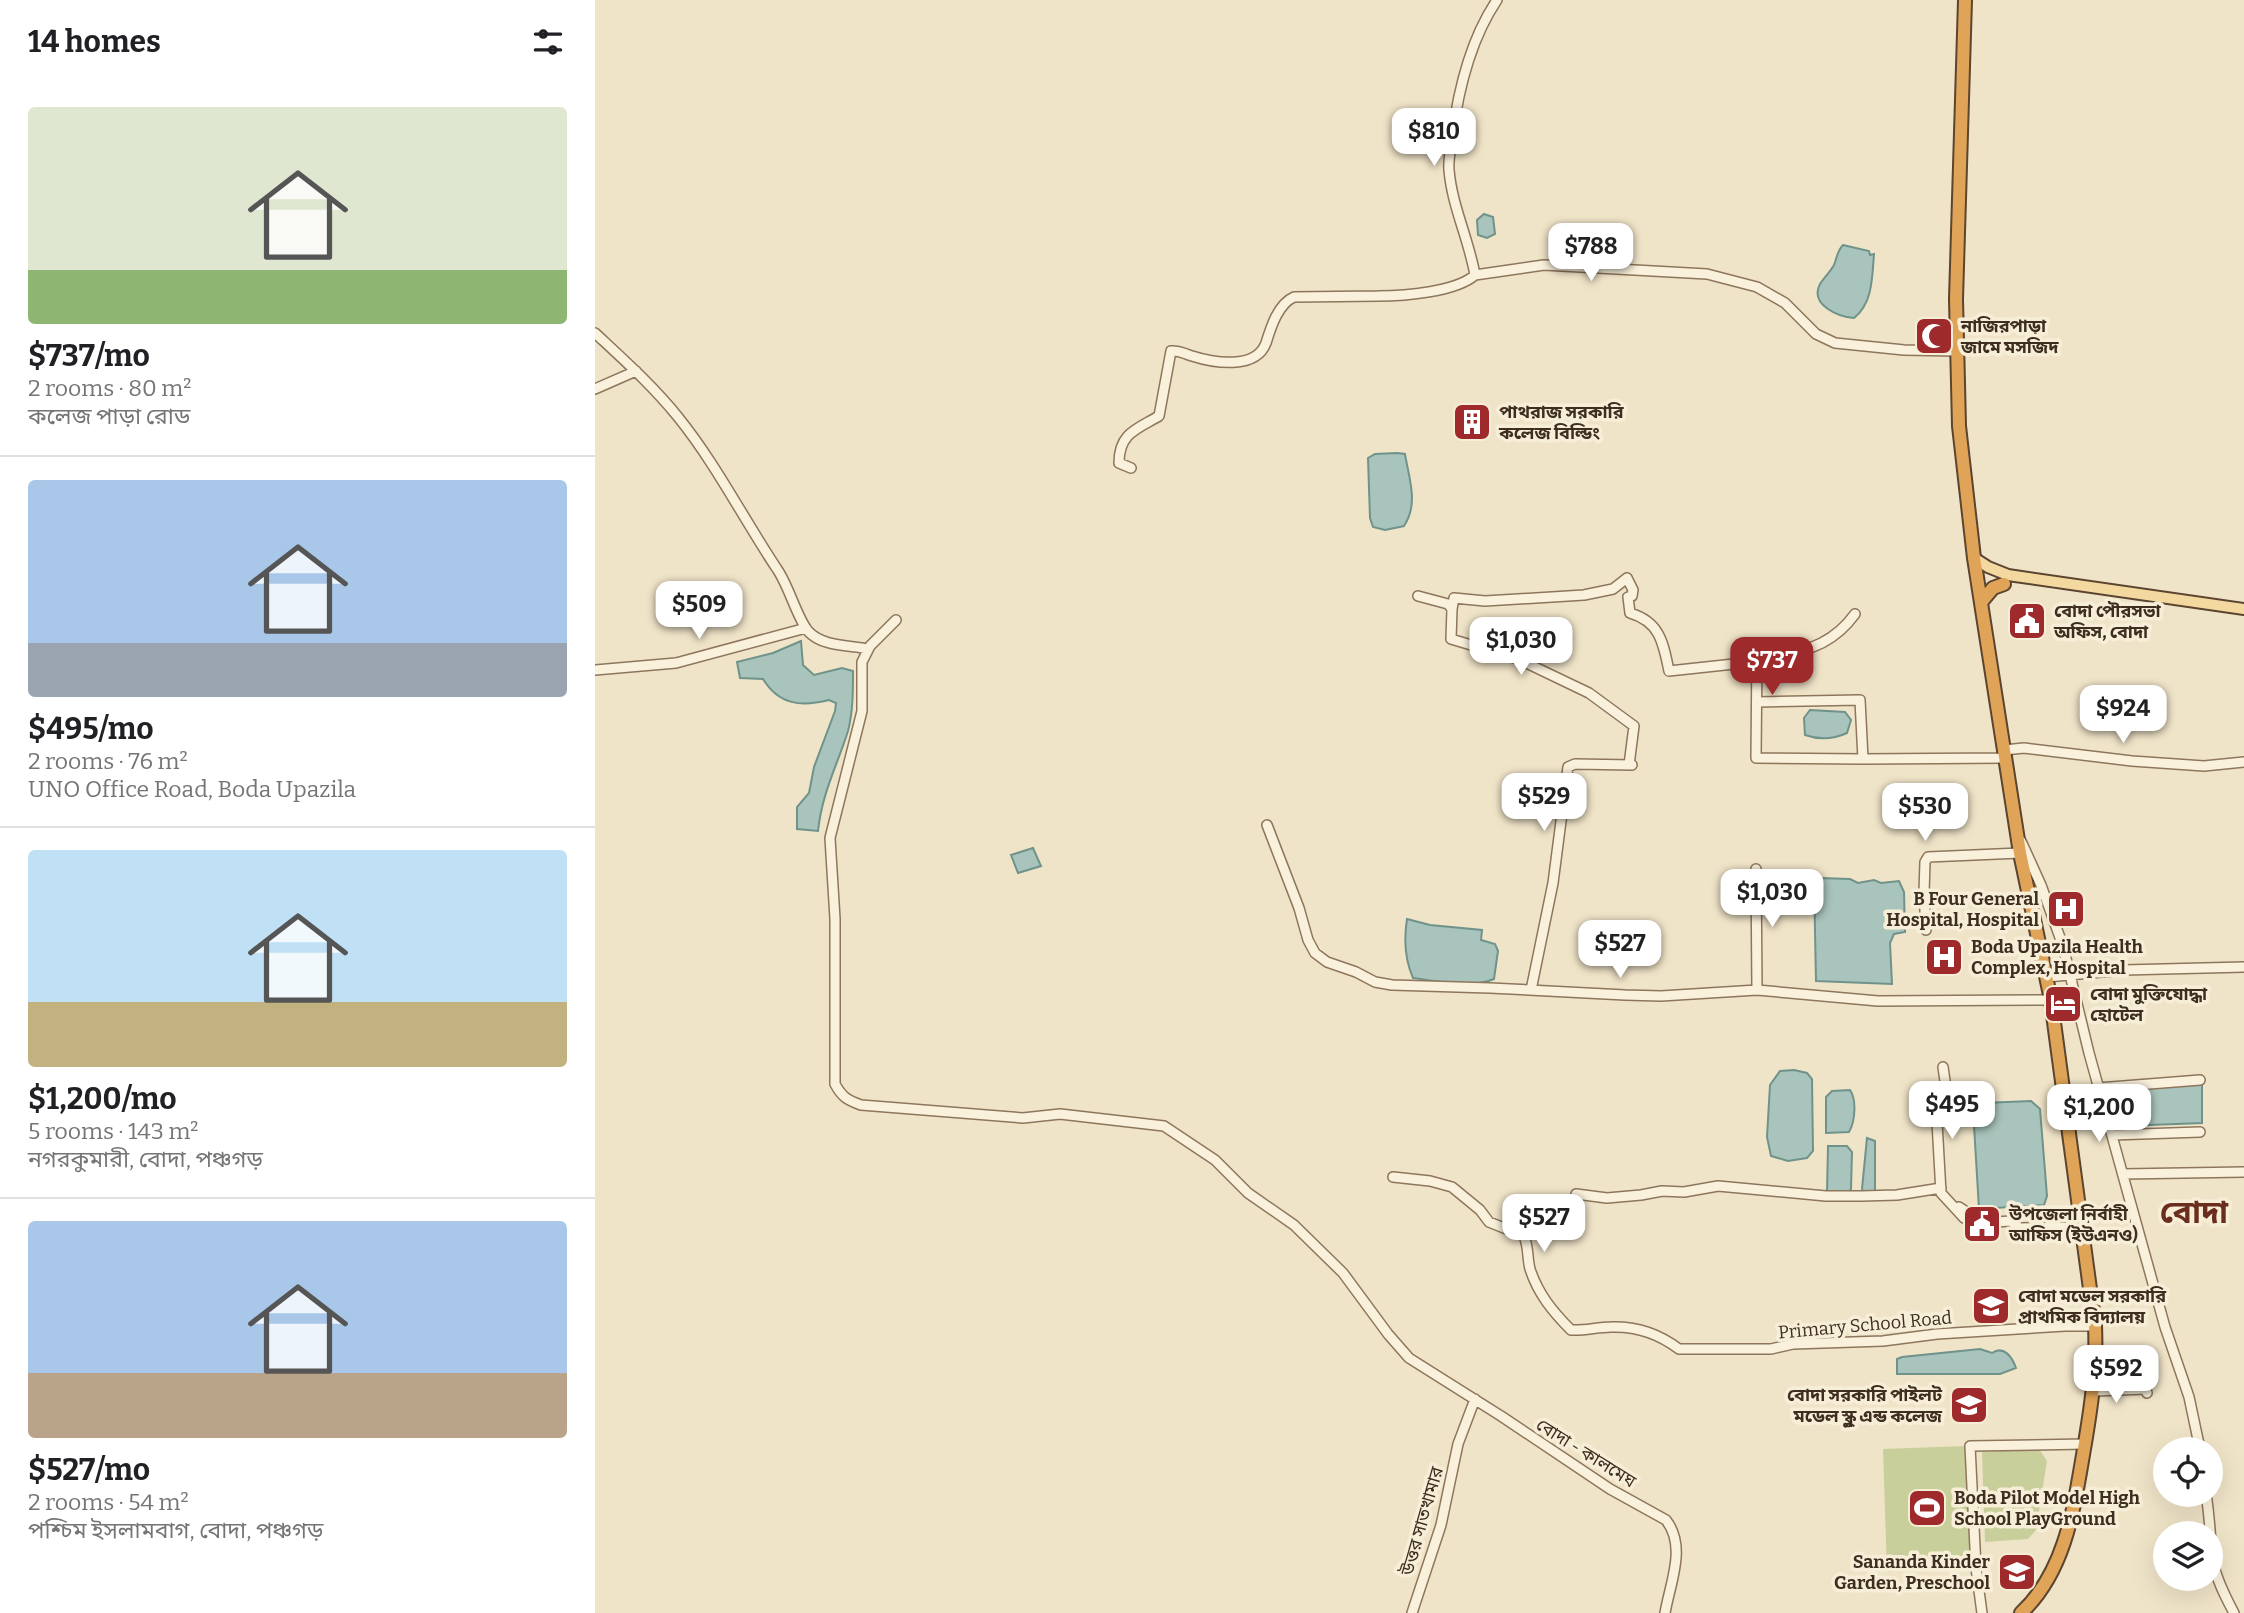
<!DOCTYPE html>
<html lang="en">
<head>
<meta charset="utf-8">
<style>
  :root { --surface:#fff; --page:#f2f2f2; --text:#202124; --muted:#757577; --line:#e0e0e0; --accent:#9e2a2b }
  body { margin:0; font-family:Bitter,"Noto Sans Bengali",serif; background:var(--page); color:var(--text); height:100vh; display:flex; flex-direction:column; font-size:26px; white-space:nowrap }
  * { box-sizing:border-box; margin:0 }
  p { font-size:23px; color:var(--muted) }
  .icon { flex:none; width:38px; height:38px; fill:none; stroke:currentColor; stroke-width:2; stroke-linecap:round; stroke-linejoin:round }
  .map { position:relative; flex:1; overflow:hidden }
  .panel { display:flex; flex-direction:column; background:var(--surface); width:595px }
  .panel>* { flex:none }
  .fabs { position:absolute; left:1558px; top:1437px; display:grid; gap:14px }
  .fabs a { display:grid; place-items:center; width:70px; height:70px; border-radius:50%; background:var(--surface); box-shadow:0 7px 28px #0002; font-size:35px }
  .price { position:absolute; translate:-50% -60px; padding:0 16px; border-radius:14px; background:#fff; color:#222; font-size:23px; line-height:46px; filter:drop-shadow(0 2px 4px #0008) }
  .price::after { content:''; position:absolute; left:50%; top:42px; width:21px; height:16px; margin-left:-10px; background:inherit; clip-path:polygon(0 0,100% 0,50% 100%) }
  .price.on { background:var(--accent); color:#fff }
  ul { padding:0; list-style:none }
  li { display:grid; align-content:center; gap:14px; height:371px; padding:0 28px }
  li+li { border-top:2px solid var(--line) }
  li span { display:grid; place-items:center; height:217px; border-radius:7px; color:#555 }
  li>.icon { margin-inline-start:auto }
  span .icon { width:126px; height:126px; fill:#fffc; stroke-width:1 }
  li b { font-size:30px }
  h2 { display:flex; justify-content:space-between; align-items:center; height:84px; padding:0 28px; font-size:30px }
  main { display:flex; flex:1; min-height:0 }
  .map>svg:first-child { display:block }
  .green { fill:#c9cf9b }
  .water { fill:#a9c4bc; stroke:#6f938a; stroke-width:2 }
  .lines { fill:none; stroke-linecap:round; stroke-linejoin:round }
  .minor-casing { stroke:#8d765c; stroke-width:12 }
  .major-casing { stroke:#5b4430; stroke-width:14 }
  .highway-casing { stroke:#5b4430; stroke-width:16 }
  .minor { stroke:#faf1dc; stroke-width:9 }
  .major { stroke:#f3d9a0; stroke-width:10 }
  .highway { stroke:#e0a458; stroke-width:12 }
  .labels { text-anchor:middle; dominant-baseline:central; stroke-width:7; stroke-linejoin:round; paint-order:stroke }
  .poi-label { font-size:18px; font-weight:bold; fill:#3d2e20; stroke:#f7eed8; text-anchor:start }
  .street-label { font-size:18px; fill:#3d2e20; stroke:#f7eed8 }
  .town-label { font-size:32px; font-weight:bold; fill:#6b2e1e; stroke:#f7eed8 }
</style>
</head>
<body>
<main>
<section class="panel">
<h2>14 homes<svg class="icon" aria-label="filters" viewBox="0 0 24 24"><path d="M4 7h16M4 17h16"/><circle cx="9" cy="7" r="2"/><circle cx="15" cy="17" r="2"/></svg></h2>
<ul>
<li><span style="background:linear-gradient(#dfe7d0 75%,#8fb573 0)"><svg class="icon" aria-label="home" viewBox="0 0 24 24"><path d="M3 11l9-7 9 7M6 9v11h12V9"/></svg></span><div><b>$737/mo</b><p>2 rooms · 80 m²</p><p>কলেজ পাড়া রোড</p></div></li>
<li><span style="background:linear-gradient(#a9c7e8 75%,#9aa5b1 0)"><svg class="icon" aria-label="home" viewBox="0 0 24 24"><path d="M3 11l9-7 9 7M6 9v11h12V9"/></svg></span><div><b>$495/mo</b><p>2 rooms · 76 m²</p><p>UNO Office Road, Boda Upazila</p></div></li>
<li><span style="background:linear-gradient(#bfe0f5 70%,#c2b280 0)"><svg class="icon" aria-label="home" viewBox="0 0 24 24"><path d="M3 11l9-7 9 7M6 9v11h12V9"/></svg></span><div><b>$1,200/mo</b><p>5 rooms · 143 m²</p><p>নগরকুমারী, বোদা, পঞ্চগড়</p></div></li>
<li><span style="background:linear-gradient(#a9c7e8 70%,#b9a48a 0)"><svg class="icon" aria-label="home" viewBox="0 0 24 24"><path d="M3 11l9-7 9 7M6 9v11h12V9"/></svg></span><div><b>$527/mo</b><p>2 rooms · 54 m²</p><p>পশ্চিম ইসলামবাগ, বোদা, পঞ্চগড়</p></div></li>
</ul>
</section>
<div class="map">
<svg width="1649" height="1613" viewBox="0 0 1649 1613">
  <rect width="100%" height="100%" fill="#f0e4c8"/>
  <path class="green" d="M 1370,1446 L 1377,1567 L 1292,1572 L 1288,1449 Z
    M 1444,1449 L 1452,1461 L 1441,1530 L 1433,1539 L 1390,1542 L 1387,1452 Z"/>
  <path class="water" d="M 889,214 L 898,217 L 900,234 L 892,238 L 883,235 L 882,220 Z
    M 1248,245 L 1274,251 L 1275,255 L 1279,254 C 1277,277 1278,303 1259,318 C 1244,317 1214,305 1225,284 C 1229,278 1235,272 1239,265 C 1242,258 1242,251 1248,245 Z
    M 802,453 L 810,454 C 814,479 824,503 809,526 L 790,530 L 778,527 L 775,518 L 773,458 L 780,454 Z
    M 206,641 L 208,665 L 219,675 L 247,668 L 258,671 C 258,691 258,712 253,731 C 242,766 227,793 223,831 L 202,829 L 202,807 L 214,793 L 219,767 L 240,711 L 241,703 L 234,700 C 206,707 184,705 168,679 L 145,678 L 142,662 L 178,653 Z
    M 1215,710 L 1250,712 L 1256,720 L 1252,733 C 1239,739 1224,740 1210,735 L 1209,718 Z
    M 438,848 L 446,866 L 423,873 L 416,855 Z
    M 1225,878 L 1255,879 L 1263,883 L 1279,880 L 1286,883 L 1304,881 L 1309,892 L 1310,932 L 1299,934 L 1295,943 L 1297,984 L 1221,981 L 1219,880 Z
    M 812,919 L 835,925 L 887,930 L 886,940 L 900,944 L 903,951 L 899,979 C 876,989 842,981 818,978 C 810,960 809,938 812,919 Z
    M 1199,1070 L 1212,1073 L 1217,1079 L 1218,1151 L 1212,1158 L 1193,1161 L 1176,1156 L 1172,1137 L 1175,1085 L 1185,1071 Z
    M 1607,1084 L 1607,1123 L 1529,1126 L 1525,1089 Z
    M 1255,1090 C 1262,1100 1260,1122 1254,1132 L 1231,1133 L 1231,1097 L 1237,1091 Z
    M 1436,1101 L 1445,1109 L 1452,1196 L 1449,1205 L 1384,1209 L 1378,1109 L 1388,1103 Z
    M 1272,1138 L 1280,1141 L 1280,1191 L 1270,1193 L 1267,1189 Z
    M 1233,1146 L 1252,1146 L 1257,1152 L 1256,1189 L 1253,1193 L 1232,1192 Z
    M 1385,1349 L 1397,1353 C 1409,1345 1417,1357 1421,1368 L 1405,1374 L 1302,1374 L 1302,1359 L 1307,1357 Z"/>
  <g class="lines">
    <defs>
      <path id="minor" d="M 880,275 L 949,265 L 1112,274 L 1162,287 L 1190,303 L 1221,334 L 1240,343 L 1309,350 L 1362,351
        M 783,296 C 809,296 861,292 880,275 C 874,240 857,206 854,170 C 853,160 856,148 857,138 C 863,91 875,40 902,0
        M 0,333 C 29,360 58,386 83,417 C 121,464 148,518 182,569 C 194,586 202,618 213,631 C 227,647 255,645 273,649
        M 0,389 L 41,371
        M 536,468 L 524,463 C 524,433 542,429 564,416 L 576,351 C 585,350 589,354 597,356 C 619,363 661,370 671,343 C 676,327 683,304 699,297 L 785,296
        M 823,596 L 853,604 L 857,609 L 856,639 L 923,659 L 994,693 L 1039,726 L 1034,765
        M 857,609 L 859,598 L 890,601 L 989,595 L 1018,589 L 1032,578 L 1038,590 L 1037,596 L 1033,597 L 1035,613 C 1065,622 1068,642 1074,671 L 1139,664 L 1162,652
        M 1260,614 C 1236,647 1202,657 1162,652 L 1161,758 L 1268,759
        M 301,620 L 275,646 L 267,662 L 267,711 L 235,838 L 240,919 L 240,1084 C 247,1097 252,1100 266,1105 L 428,1118 L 465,1114 L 569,1126 L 620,1160 L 653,1193 L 699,1225 L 748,1273 L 793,1334 L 814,1358 L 906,1416 L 1015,1489 L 1071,1520 C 1092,1547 1075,1583 1070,1613
        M 0,670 L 81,663 L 211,628
        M 1163,702 L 1265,700 L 1268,759 L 1411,758
        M 1409,750 L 1429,748 L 1537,761 L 1609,766 L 1649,762
        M 672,825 L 704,908 L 713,940 L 720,953 L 732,962 L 761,972 L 780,982 L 797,985 L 895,988 L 1030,995 L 1066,996 L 1162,990 L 1283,1001 L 1456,1000
        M 1426,841 L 1446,885 L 1468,946 L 1494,1053 L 1570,1327 L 1594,1397 L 1605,1449
        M 1161,869 L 1162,990
        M 1331,930 L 1329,892 L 1330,862 L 1333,857 L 1425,853
        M 1452,977 L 1529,970 L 1649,967
        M 936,990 L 958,883 L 973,767 L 980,764 L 1037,765
        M 1348,1067 L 1352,1095 L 1342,1122 L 1346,1193 L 1369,1218
        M 1503,1088 L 1605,1080
        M 1517,1135 L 1605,1132
        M 1528,1174 L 1649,1172
        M 798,1177 L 835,1181 L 857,1187 L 885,1210 L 894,1222 L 929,1236 C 934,1248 932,1258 935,1269 C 943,1294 958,1312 976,1330 C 990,1331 1002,1327 1016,1327 C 1042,1326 1063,1333 1084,1349 L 1176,1349 L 1198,1344 L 1288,1341 L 1342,1334 L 1470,1326 L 1500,1326
        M 981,1194 L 1012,1198 L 1046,1195 L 1067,1191 L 1089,1192 L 1123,1186 L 1231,1196 L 1267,1196 L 1302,1195 L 1346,1188
        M 1364,1207 L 1379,1217 L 1395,1217 L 1401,1222 L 1416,1221 L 1424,1228 L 1487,1227
        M 1500,1391 L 1551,1389 L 1552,1393
        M 1611,1494 C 1615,1517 1615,1539 1618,1561 C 1621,1579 1631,1598 1639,1613
        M 817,1613 L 846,1525 L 863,1444 L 880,1399
        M 1387,1613 L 1381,1568 L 1375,1446 L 1490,1444"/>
      <path id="major" d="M 1379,558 L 1393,567 L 1413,575 L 1649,609"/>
      <path id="highway" d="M 1370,0 L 1361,299 L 1364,426 L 1379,558 L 1425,853 L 1456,1000 L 1500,1326 C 1502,1368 1496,1408 1489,1449 C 1479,1507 1471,1571 1426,1613
        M 1387,601 L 1398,588 L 1409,584"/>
    </defs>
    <use href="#minor" class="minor-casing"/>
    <use href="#major" class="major-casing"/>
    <use href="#highway" class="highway-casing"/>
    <use href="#minor" class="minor"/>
    <use href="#major" class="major"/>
    <use href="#highway" class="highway"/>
  </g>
  <defs>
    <symbol id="mosque-square" viewBox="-11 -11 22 22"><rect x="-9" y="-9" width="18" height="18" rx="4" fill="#9e2a2b" stroke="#f7eed8"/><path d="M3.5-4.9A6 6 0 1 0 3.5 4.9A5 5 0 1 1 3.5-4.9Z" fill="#fff"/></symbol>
    <symbol id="building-square" viewBox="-11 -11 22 22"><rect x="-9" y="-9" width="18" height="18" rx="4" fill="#9e2a2b" stroke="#f7eed8"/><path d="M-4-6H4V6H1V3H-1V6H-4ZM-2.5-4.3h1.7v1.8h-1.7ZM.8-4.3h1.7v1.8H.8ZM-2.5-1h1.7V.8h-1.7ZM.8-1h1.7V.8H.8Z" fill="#fff"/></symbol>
    <symbol id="civic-square" viewBox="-11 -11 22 22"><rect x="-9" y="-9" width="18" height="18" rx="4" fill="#9e2a2b" stroke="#f7eed8"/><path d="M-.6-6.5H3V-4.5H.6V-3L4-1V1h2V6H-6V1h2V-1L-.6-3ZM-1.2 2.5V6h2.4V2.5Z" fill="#fff"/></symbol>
    <symbol id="hospital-square" viewBox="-11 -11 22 22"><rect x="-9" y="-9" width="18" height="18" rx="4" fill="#9e2a2b" stroke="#f7eed8"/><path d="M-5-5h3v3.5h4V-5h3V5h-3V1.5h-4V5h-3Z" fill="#fff"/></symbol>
    <symbol id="hotel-square" viewBox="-11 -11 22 22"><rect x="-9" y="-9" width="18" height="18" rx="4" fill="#9e2a2b" stroke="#f7eed8"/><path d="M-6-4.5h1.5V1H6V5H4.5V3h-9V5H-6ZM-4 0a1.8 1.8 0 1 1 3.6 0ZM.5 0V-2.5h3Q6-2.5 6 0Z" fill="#fff"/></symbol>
    <symbol id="university-square" viewBox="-11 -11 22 22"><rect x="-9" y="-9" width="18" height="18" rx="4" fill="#9e2a2b" stroke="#f7eed8"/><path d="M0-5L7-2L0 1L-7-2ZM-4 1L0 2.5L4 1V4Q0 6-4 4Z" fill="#fff"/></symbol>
    <symbol id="stadium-square" viewBox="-11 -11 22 22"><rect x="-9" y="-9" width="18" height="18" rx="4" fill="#9e2a2b" stroke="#f7eed8"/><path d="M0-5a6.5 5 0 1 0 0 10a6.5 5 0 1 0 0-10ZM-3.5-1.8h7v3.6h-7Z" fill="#fff"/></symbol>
  </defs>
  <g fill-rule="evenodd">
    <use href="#mosque-square" x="1317" y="314" width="44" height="44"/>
    <use href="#building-square" x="855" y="400" width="44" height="44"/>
    <use href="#civic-square" x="1410" y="599" width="44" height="44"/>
    <use href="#hospital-square" x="1449" y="887" width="44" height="44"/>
    <use href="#hospital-square" x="1327" y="935" width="44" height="44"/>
    <use href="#hotel-square" x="1446" y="982" width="44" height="44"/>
    <use href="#civic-square" x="1365" y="1202" width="44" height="44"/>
    <use href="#university-square" x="1374" y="1284" width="44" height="44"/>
    <use href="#university-square" x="1352" y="1383" width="44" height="44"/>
    <use href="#stadium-square" x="1310" y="1486" width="44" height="44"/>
    <use href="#university-square" x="1400" y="1550" width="44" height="44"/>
  </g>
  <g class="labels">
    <g class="poi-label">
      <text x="1366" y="326">নাজিরপাড়া<tspan x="1366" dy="21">জামে মসজিদ</tspan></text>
      <text x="904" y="412">পাথরাজ সরকারি<tspan x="904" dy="21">কলেজ বিল্ডিং</tspan></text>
      <text x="1459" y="611">বোদা পৌরসভা<tspan x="1459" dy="21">অফিস, বোদা</tspan></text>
      <text x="1444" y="899" text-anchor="end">B Four General<tspan x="1444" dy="21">Hospital, Hospital</tspan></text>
      <text x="1376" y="947">Boda Upazila Health<tspan x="1376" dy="21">Complex, Hospital</tspan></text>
      <text x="1495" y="994">বোদা মুক্তিযোদ্ধা<tspan x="1495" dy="21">হোটেল</tspan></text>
      <text x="1414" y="1214">উপজেলা নির্বাহী<tspan x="1414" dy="21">আফিস (ইউএনও)</tspan></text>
      <text x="1423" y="1296">বোদা মডেল সরকারি<tspan x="1423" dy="21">প্রাথমিক বিদ্যালয়</tspan></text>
      <text x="1347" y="1395" text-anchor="end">বোদা সরকারি পাইলট<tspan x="1347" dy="21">মডেল স্কুল এন্ড কলেজ</tspan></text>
      <text x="1359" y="1498">Boda Pilot Model High<tspan x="1359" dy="21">School PlayGround</tspan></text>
      <text x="1395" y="1562" text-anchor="end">Sananda Kinder<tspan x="1395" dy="21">Garden, Preschool</tspan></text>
    </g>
    <g class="street-label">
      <text transform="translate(1270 1325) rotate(-5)">Primary School Road</text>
      <text transform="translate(991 1453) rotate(32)">বোদা - কালমেঘ</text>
      <text transform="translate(827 1521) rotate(-74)">উত্তর সাতখামার</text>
    </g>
    <g class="town-label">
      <text x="1599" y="1212">বোদা</text>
    </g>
  </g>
</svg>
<div class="fabs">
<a><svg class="icon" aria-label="locate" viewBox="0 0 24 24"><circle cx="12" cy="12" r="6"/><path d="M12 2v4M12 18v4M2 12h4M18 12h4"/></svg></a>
<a><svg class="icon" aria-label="layers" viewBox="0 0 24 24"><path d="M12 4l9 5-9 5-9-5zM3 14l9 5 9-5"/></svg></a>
</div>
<b class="price" style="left:839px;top:168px">$810</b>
<b class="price" style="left:996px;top:283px">$788</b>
<b class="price" style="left:104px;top:641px">$509</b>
<b class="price" style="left:926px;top:677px">$1,030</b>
<b class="price on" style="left:1177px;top:697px">$737</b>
<b class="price" style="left:1528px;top:745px">$924</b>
<b class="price" style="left:949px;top:833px">$529</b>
<b class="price" style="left:1330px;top:843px">$530</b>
<b class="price" style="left:1177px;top:929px">$1,030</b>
<b class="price" style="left:1025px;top:980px">$527</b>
<b class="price" style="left:1357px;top:1141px">$495</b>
<b class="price" style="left:1504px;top:1144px">$1,200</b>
<b class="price" style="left:949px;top:1254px">$527</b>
<b class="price" style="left:1521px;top:1405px">$592</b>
</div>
</main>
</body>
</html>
